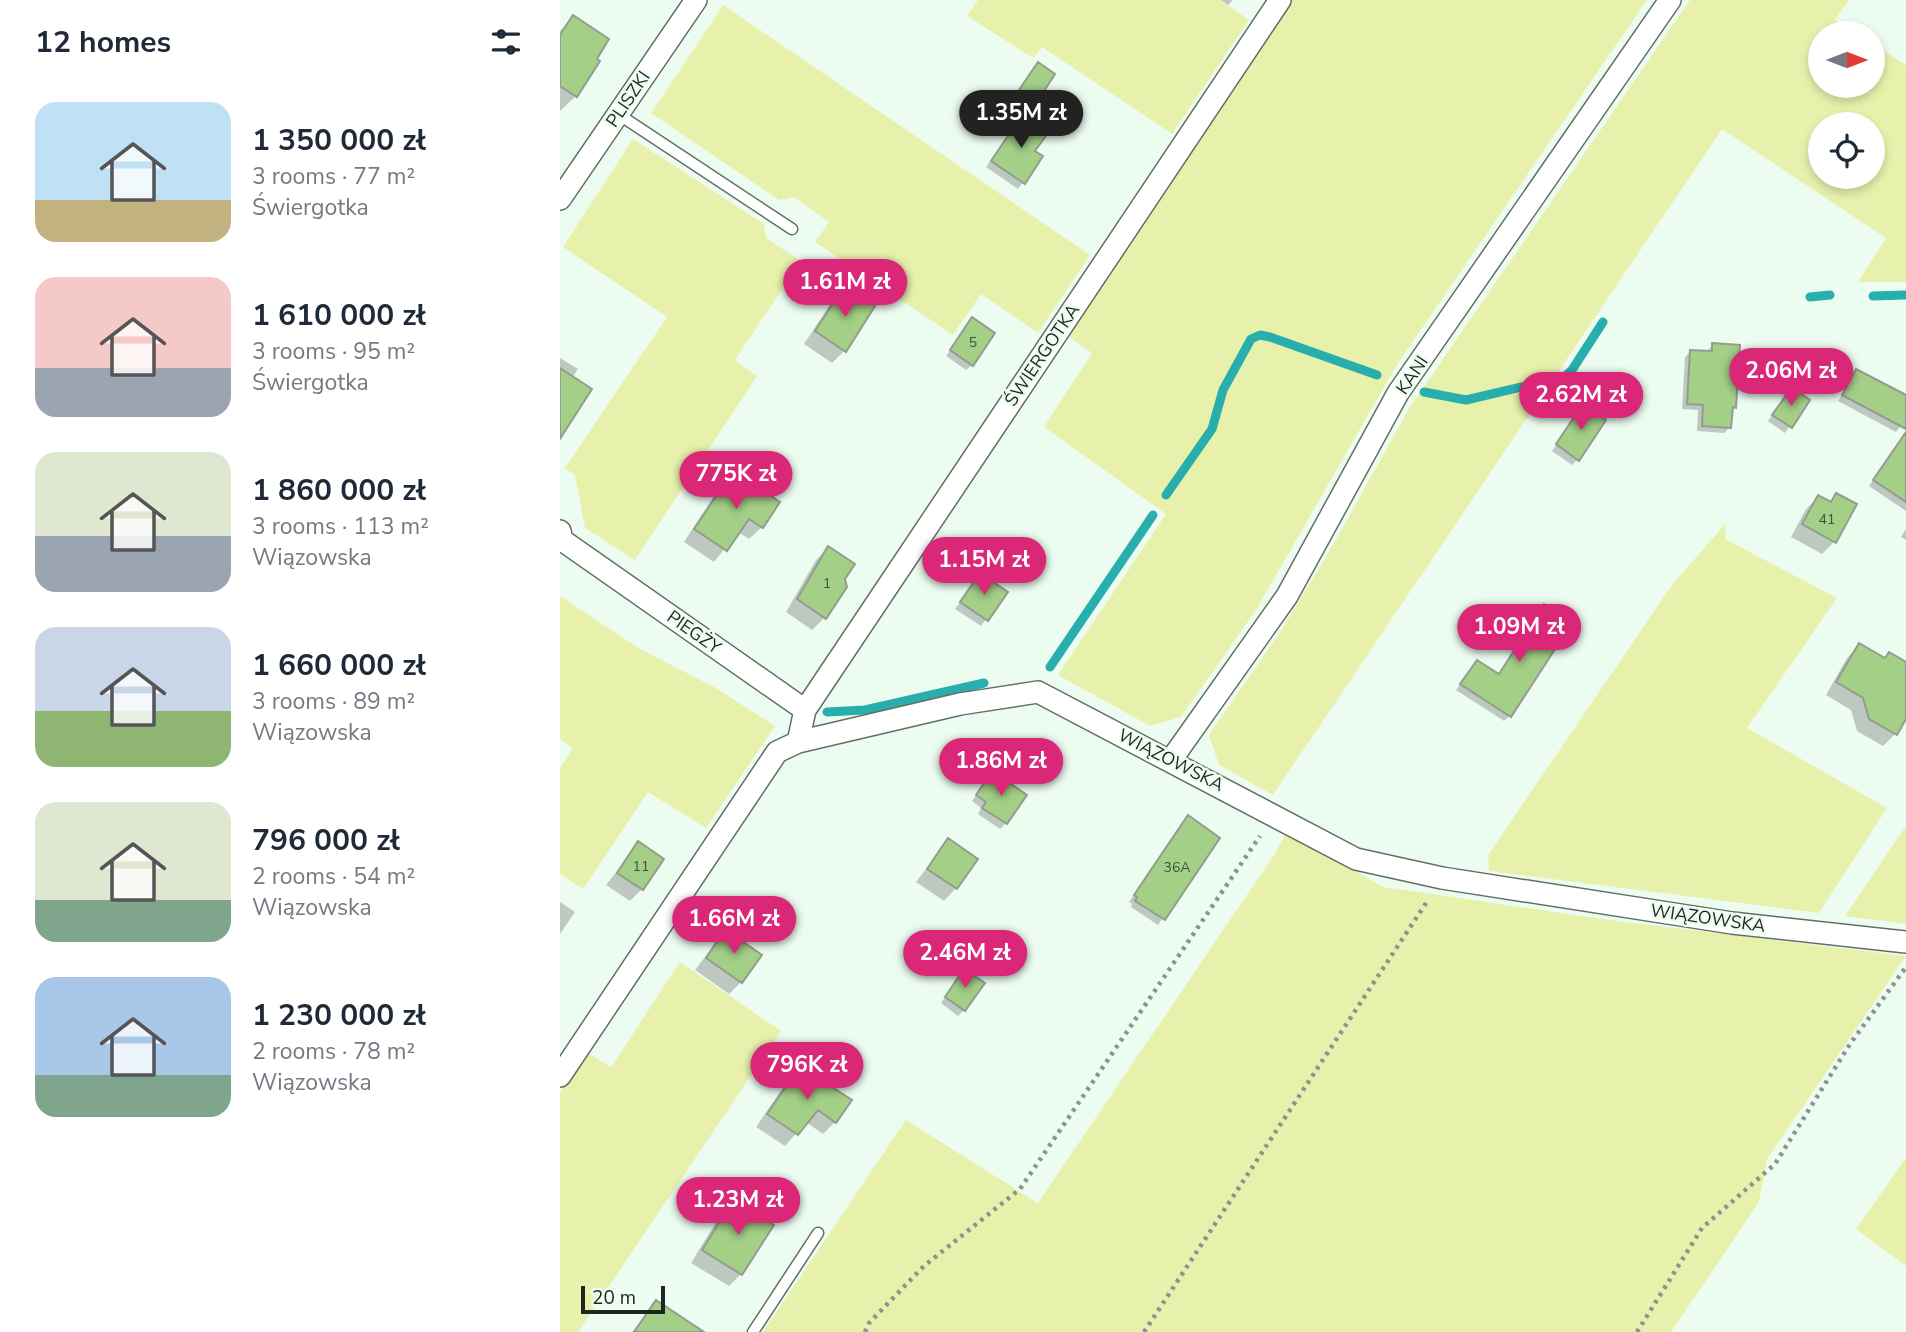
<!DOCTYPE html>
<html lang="en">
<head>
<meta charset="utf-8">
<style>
  :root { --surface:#fff; --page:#f6f6f7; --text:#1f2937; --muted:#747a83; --accent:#db2777 }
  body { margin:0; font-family:"Nunito Sans",sans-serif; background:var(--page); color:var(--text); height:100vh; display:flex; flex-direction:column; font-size:26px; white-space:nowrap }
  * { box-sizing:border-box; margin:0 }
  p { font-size:23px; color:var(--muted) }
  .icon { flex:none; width:38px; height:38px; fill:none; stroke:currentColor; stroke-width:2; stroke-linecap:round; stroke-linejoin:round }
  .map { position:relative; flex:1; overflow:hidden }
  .side { display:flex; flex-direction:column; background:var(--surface); width:560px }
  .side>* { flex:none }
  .needle { width:46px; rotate:90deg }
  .buttons { position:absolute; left:1248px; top:21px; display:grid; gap:14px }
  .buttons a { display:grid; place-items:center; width:77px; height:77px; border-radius:50%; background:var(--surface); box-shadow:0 4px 10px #0003; font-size:35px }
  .scale { position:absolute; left:21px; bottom:18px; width:84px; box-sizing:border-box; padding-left:7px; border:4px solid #1f2521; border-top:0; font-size:19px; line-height:24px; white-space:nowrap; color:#1f2521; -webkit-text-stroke:5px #edfcf0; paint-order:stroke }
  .price { position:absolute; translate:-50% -60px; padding:0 16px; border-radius:24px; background:var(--accent); color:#fff; font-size:23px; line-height:46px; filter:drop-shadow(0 2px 4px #0008) }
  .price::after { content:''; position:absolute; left:50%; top:42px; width:21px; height:16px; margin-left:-10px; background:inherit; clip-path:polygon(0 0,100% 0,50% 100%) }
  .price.on { background:#222; color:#fff }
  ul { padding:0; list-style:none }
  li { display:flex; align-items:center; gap:21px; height:175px; padding:0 35px }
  li span { display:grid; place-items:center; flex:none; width:196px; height:140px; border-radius:21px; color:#555 }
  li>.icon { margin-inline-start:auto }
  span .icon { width:84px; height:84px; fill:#fffc; stroke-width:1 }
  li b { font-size:30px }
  h2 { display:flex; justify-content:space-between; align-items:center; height:84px; padding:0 35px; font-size:30px }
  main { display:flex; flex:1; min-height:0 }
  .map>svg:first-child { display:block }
  .green { fill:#e8f1ac; fill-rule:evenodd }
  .shadow { fill:#0003 }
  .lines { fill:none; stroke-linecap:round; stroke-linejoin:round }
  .stream { stroke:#28afad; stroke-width:9 }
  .building { fill:#a3cf86; stroke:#949c8f; stroke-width:2 }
  .lane-casing { stroke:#626f65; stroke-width:13 }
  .street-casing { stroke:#626f65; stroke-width:24 }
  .path { stroke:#8a958d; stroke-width:4.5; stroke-dasharray:3.5 5; stroke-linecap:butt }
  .lane { stroke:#fff; stroke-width:10 }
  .street { stroke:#fff; stroke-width:21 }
  .labels { text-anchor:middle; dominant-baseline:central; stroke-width:5; stroke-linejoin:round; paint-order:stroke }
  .number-label { font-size:14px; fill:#40503a }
  .street-label { font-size:18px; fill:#1f2521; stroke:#edfcf0 }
</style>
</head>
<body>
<main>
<section class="side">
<h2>12 homes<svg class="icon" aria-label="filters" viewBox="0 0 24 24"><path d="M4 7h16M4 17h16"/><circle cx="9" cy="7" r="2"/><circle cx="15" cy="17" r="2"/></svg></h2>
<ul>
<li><span style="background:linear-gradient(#bfe0f5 70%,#c2b280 0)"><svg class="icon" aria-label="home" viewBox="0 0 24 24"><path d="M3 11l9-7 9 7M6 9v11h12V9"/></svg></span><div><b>1 350 000 zł</b><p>3 rooms · 77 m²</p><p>Świergotka</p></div></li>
<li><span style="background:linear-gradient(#f6c9c9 65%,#9aa5b1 0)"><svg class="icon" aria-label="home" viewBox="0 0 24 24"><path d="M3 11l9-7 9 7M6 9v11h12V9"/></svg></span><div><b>1 610 000 zł</b><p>3 rooms · 95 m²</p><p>Świergotka</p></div></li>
<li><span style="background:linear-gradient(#dfe7d0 60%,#9aa5b1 0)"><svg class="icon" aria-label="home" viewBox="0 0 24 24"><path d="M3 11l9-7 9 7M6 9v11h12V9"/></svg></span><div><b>1 860 000 zł</b><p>3 rooms · 113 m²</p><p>Wiązowska</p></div></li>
<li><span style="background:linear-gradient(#c9d6e8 60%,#8fb573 0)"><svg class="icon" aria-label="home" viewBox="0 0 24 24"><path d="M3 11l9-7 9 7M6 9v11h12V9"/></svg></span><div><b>1 660 000 zł</b><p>3 rooms · 89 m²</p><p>Wiązowska</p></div></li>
<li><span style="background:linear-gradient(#dfe7d0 70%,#7fa58c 0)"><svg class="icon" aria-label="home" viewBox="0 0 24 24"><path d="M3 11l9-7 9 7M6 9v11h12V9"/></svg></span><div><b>796 000 zł</b><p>2 rooms · 54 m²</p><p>Wiązowska</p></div></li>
<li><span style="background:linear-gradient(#a9c7e8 70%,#7fa58c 0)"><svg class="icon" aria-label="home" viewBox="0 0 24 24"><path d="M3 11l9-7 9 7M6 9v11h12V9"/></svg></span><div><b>1 230 000 zł</b><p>2 rooms · 78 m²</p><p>Wiązowska</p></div></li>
</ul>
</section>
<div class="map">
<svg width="1346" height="1332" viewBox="0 0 1346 1332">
  <rect width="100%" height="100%" fill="#edfcf0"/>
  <path class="green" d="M 418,0 L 660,0 L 689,20 L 612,134 L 482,47 L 473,58 L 407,16 Z
    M 732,0 L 1087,0 L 838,363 L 696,610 L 621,717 L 590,726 L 498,675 L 606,514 L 484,427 L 532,353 L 506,335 Z
    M 1130,0 L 1289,0 L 1275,20 L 1296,33 L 1260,33 L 1260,86 L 1312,86 L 1313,44 L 1346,65 L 1346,282 L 1298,282 L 1326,238 L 1162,129 L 713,795 L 659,765 L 649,735 L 718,635 L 765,559 L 850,407 ZM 1260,124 L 1312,124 L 1312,177 L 1260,177 Z
    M 163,5 L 530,255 L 478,333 L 421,294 L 393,335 L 255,242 L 269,222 L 234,197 L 219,200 L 91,113 Z
    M 73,139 L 204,224 L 206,238 L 241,261 L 175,360 L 197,376 L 75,560 L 25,528 L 15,475 L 5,468 L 107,317 L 3,247 Z
    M 1166,523 L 1165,539 L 1277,598 L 1187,728 L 1327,808 L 1259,913 L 929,871 L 928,855 L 1112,585 Z
    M 0,596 L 80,649 L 156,688 L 215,726 L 146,828 L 88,792 L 23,889 L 0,874 L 0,768 L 13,748 L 0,739 Z
    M 1346,826 L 1346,924 L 1285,916 Z
    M 727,831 L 823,887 L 1057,921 L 1346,956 L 1207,1159 L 1199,1202 L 1111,1332 L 203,1332 L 346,1120 L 478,1203 L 716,852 Z
    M 120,962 L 221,1031 L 18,1332 L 0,1332 L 0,1093 L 26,1052 L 51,1067 Z
    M 1346,1158 L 1346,1266 L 1296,1229 Z"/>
  <path class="shadow" d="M 661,0 L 673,0 L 668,5 Z
    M 13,17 L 16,96 L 0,111 L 0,31 Z
    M 478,64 L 493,75 L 470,107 L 455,96 Z
    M 462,117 L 473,151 L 481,157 L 458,189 L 426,167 Z
    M 285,288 L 285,350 L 272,363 L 244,344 L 273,300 Z
    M 412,320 L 412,365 L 406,370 L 386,356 Z
    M 1153,344 L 1175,407 L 1171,411 L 1170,427 L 1164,433 L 1137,431 L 1138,410 L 1122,409 L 1125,357 L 1131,351 L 1147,352 Z
    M 0,358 L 18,369 L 12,378 L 0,435 Z
    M 1296,371 L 1346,397 L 1346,419 L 1336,432 L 1278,401 Z
    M 1226,395 L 1248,401 L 1225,433 L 1208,421 Z
    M 1023,406 L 1017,460 L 1012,465 L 992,451 Z
    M 1346,448 L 1346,511 L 1309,486 L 1334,450 Z
    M 173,473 L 202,527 L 189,539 L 178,532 L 154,562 L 124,542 L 161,485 Z
    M 1277,495 L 1295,504 L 1274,542 L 1262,554 L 1231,537 L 1246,509 L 1258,497 L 1269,503 Z
    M 1346,529 L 1346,540 L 1341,537 Z
    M 268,548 L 264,618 L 252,630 L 226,612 L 256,560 Z
    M 420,575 L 445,592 L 421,626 L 395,609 Z
    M 979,612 L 949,716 L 944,721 L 896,690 L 917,662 L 938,676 Z
    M 1299,645 L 1324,660 L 1346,664 L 1346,715 L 1335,734 L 1323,746 L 1297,731 L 1291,710 L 1266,695 L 1287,658 Z
    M 432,774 L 446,823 L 440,829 L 418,814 L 421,808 L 412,801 Z
    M 628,818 L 658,839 L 598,925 L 571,907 L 572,904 L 569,902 Z
    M 388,841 L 396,888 L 384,901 L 356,882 Z
    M 79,843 L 82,889 L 70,901 L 46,885 Z
    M 0,902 L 15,912 L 0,934 Z
    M 165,931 L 181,982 L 169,994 L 135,970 Z
    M 399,977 L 404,1010 L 398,1016 L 381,1003 Z
    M 240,1068 L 275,1122 L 263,1134 L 246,1122 L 225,1146 L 196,1127 L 228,1080 Z
    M 174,1202 L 181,1274 L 169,1286 L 131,1263 L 161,1214 Z
    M 96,1302 L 141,1332 L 72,1332 Z"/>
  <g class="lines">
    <path class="stream" d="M 1313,296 L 1346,295
      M 1250,297 L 1270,295
      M 1002,379 L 1012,370 L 1043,322
      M 864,392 L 906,400 L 983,382
      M 606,495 L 652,429 L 663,390 L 691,339 L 700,335 L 710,337 L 817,375
      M 490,667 L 593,515
      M 267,712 L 305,710 L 424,683"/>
  </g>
  <path class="building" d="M 13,15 L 49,39 L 37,59 L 40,61 L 17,97 L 0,86 L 0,35 Z
    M 478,62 L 495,74 L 477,102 L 459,90 Z
    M 462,115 L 488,133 L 475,151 L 483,156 L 465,184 L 431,161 Z
    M 285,285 L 315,306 L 286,352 L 255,331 Z
    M 412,317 L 435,333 L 413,366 L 390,350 Z
    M 1152,343 L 1180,345 L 1176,408 L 1173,407 L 1171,428 L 1142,426 L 1143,405 L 1127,404 L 1130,350 L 1152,351 Z
    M 0,368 L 32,389 L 0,439 Z
    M 1296,369 L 1346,395 L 1346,429 L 1282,395 Z
    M 1232,387 L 1250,400 L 1232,428 L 1212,415 Z
    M 1023,404 L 1046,420 L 1019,461 L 996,444 Z
    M 1346,432 L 1346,502 L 1313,480 Z
    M 173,471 L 220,502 L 203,528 L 189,519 L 167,551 L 134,529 Z
    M 1276,493 L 1297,504 L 1276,543 L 1242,524 L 1258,495 L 1271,502 Z
    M 268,546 L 295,564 L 285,579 L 287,587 L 266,619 L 237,599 Z
    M 420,573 L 448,592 L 428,621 L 400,602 Z
    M 984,604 L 1012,623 L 951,717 L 900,684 L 917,660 L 939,674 Z
    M 1299,643 L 1325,658 L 1329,652 L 1346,662 L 1346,719 L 1337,735 L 1309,719 L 1303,698 L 1276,682 Z
    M 432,771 L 467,795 L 447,824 L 422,808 L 426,802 L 416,795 Z
    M 628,815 L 660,838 L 605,920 L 575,901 L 577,897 L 574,895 Z
    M 388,838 L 418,859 L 397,889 L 367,869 Z
    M 78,841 L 104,859 L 83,890 L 57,873 Z
    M 165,929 L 202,955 L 182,983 L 146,958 Z
    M 404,969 L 425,983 L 405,1011 L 385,997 Z
    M 240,1066 L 292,1100 L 276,1123 L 258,1110 L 238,1135 L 207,1114 Z
    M 173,1200 L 214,1225 L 182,1275 L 142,1250 Z
    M 96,1300 L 144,1332 L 74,1332 Z"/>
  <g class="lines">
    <defs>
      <path id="lane" d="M 58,114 L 232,229
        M 193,1332 L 258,1233"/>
      <path id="street" d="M 0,199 L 136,0
        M 0,531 L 2,540 L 245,710
        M 238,742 L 245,710 L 720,0
        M 611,760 L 727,596 L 838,393 L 1110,0
        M 0,1076 L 217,752 L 238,742 L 400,704 L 478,692 L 796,859 L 882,878 L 1172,923 L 1346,942"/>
    </defs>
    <use href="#lane" class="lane-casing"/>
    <use href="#street" class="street-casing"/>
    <path class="path" d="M 305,1332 L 309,1323 L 364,1266 L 460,1189 L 700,836
      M 584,1332 L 868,900
      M 1077,1332 L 1142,1228 L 1215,1164 L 1290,1044 L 1346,967"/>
    <use href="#lane" class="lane"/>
    <use href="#street" class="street"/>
  </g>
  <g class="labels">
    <g class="number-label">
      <text x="413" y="342">5</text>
      <text x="1267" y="519">41</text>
      <text x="267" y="583">1</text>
      <text x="81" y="866">11</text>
      <text x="617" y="867">36A</text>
    </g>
    <g class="street-label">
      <text transform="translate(68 99) rotate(-56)">PLISZKI</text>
      <text transform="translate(482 355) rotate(-56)">ŚWIERGOTKA</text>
      <text transform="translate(852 375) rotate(-56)">KANI</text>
      <text transform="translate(134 632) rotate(35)">PIEGŻY</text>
      <text transform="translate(611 760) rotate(27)">WIĄZOWSKA</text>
      <text transform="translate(1148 918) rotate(8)">WIĄZOWSKA</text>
    </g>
  </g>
</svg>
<div class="buttons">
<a><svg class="needle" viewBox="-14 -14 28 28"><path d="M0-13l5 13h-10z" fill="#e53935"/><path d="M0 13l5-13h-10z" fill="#747a83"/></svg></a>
<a><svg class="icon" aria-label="locate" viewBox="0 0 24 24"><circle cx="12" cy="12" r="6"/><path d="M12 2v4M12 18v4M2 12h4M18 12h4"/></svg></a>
</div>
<div class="scale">20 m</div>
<b class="price on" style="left:461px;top:150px">1.35M zł</b>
<b class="price" style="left:285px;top:319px">1.61M zł</b>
<b class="price" style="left:1231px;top:408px">2.06M zł</b>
<b class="price" style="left:1021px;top:432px">2.62M zł</b>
<b class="price" style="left:176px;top:511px">775K zł</b>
<b class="price" style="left:424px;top:597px">1.15M zł</b>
<b class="price" style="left:959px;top:664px">1.09M zł</b>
<b class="price" style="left:441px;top:798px">1.86M zł</b>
<b class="price" style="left:174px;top:956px">1.66M zł</b>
<b class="price" style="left:405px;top:990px">2.46M zł</b>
<b class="price" style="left:247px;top:1102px">796K zł</b>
<b class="price" style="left:178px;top:1237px">1.23M zł</b>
</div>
</main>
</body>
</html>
